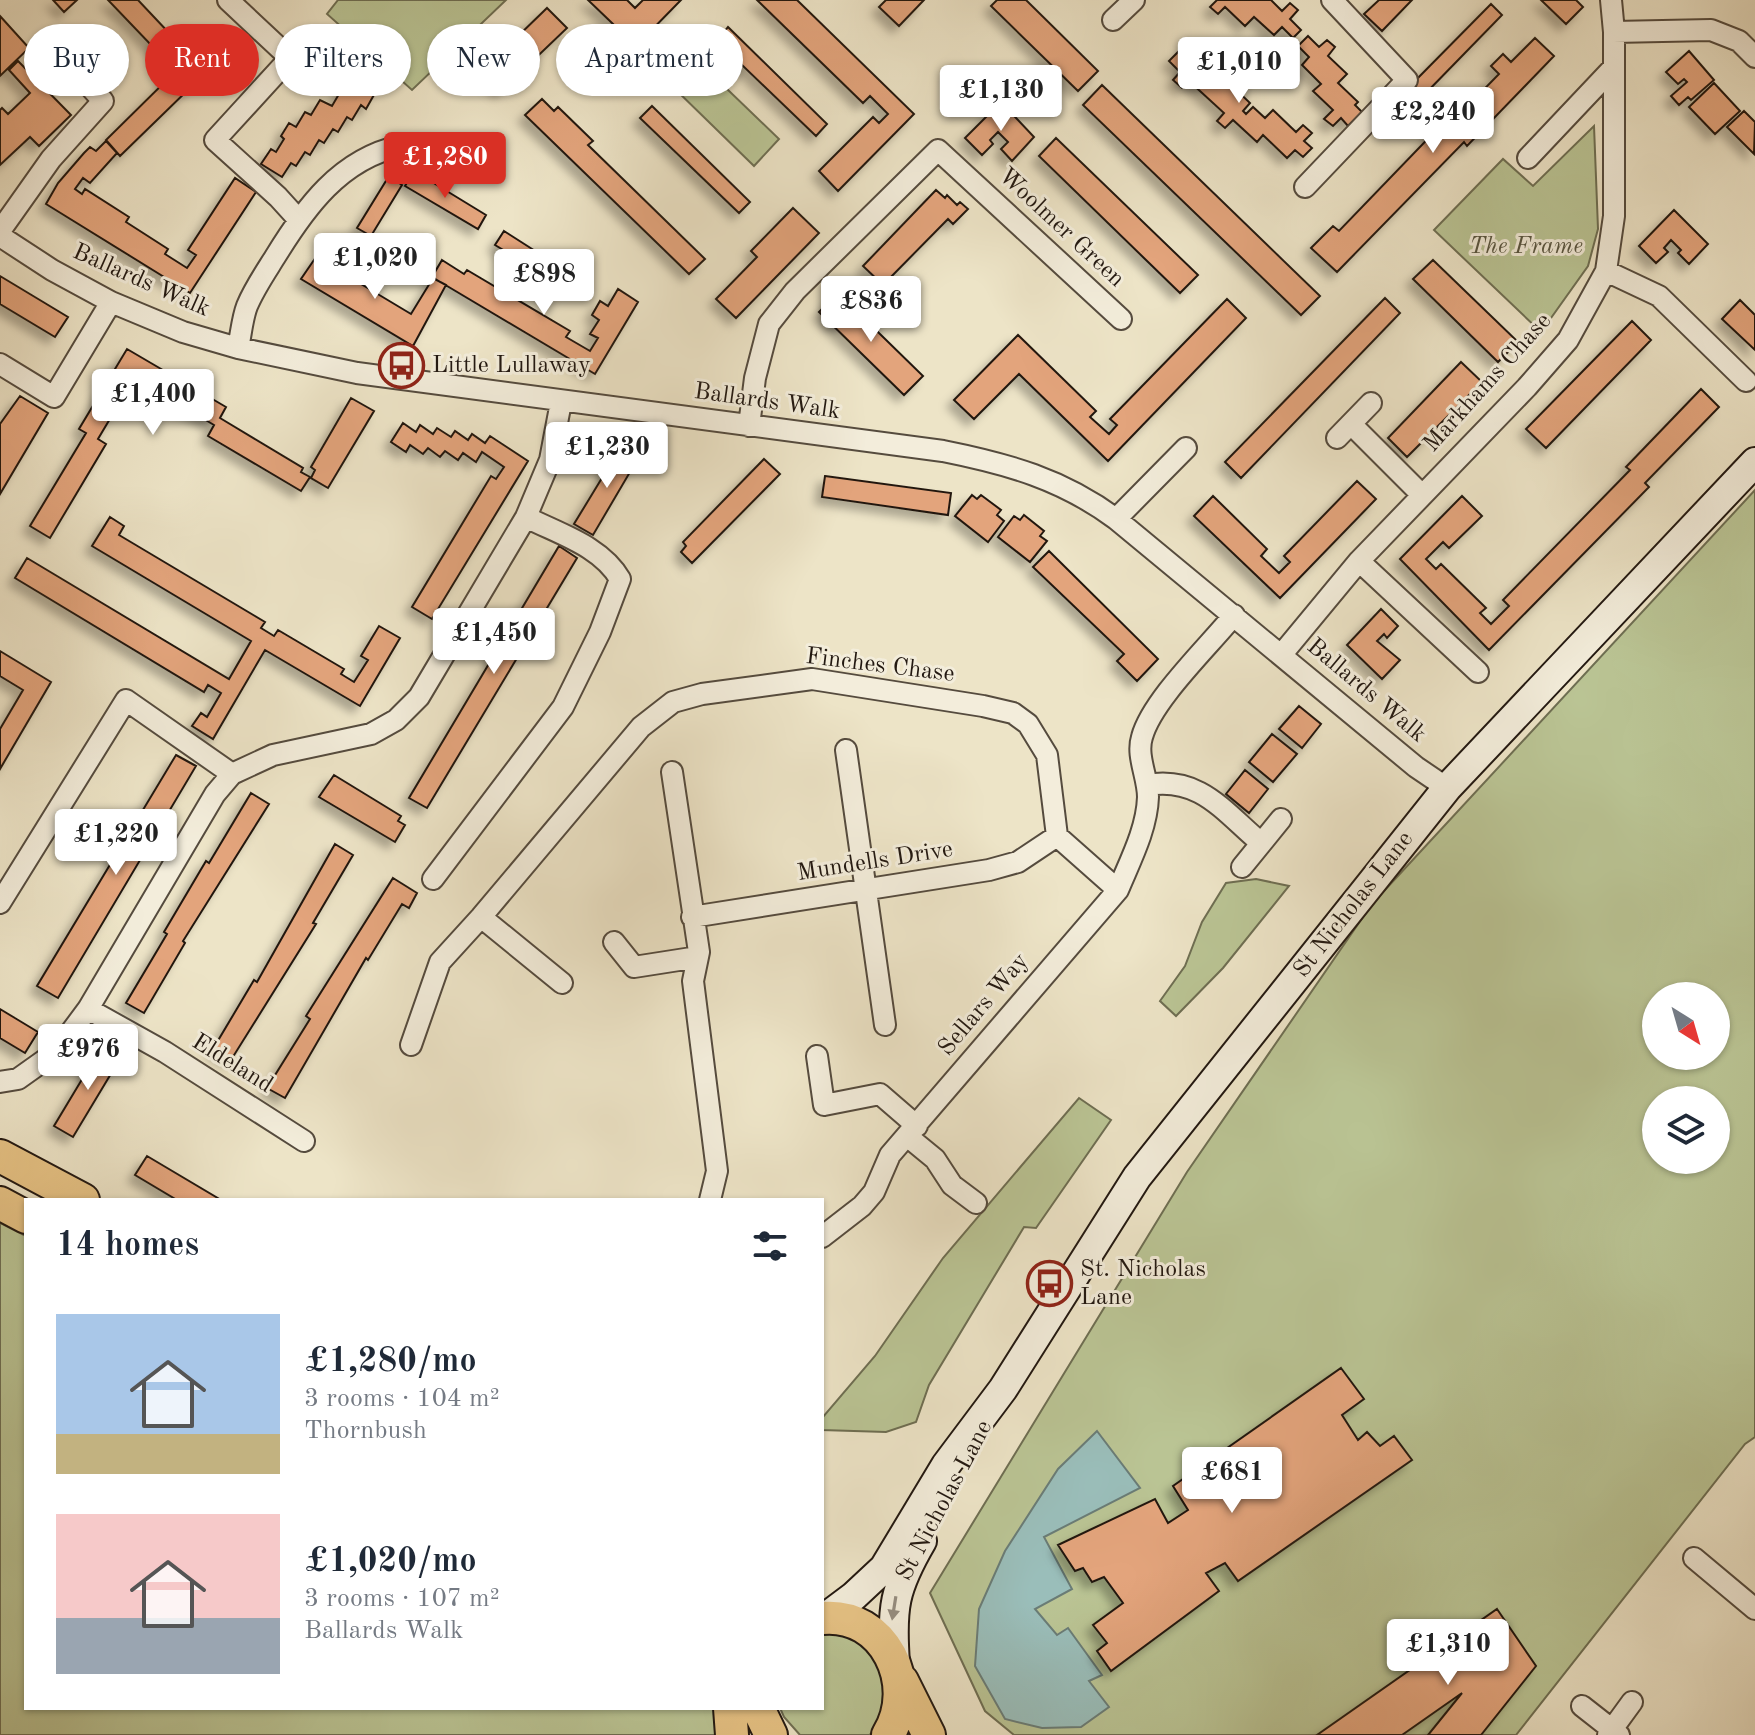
<!DOCTYPE html>
<html lang="en">
<head>
<meta charset="utf-8">
<style>
  :root { --surface:#fff; --page:#f6f6f7; --text:#1f2937; --muted:#747a83; --accent:#d93025 }
  body { margin:0; font-family:"Old Standard TT",serif; background:var(--page); color:var(--text); height:100vh; display:flex; flex-direction:column; font-size:30px; white-space:nowrap }
  * { box-sizing:border-box; margin:0 }
  p { font-size:26px; color:var(--muted) }
  .icon { flex:none; width:44px; height:44px; fill:none; stroke:currentColor; stroke-width:2; stroke-linecap:round; stroke-linejoin:round }
  .map { position:relative; flex:1; overflow:hidden }
  .drawer { position:absolute; left:24px; top:1198px; width:800px; height:512px; display:flex; flex-direction:column; background:var(--surface); border-radius:0px; box-shadow:0 2px 6px #0004 }
  .drawer>* { flex:none }
  .banner { position:absolute; left:24px; top:24px; width:800px; height:72px; display:flex; gap:16px }
  .needle { width:52px; rotate:143deg }
  .buttons { position:absolute; left:1642px; top:982px; display:grid; gap:16px }
  .buttons a { display:grid; place-items:center; width:88px; height:88px; border-radius:50%; background:var(--surface); box-shadow:0 2px 6px #0004; font-size:40px }
  .price { position:absolute; translate:-50% -68px; padding:0 18px; border-radius:8px; background:#fff; color:#222; font-size:26px; line-height:52px; filter:drop-shadow(0 2px 4px #0008) }
  .price::after { content:''; position:absolute; left:50%; top:48px; width:24px; height:18px; margin-left:-12px; background:inherit; clip-path:polygon(0 0,100% 0,50% 100%) }
  .price.current { background:var(--accent); color:#fff }
  ul { padding:0; list-style:none }
  li { display:flex; align-items:center; gap:24px; height:200px; padding:0 32px }
  li span { display:grid; place-items:center; flex:none; width:224px; height:160px; border-radius:0px; color:#555 }
  li>.icon { margin-inline-start:auto }
  span .icon { width:96px; height:96px; fill:#fffc; stroke-width:1 }
  li b { font-size:34px }
  h2 { display:flex; justify-content:space-between; align-items:center; height:96px; padding:0 32px; font-size:34px }
  .chip { padding:0 28px; border-radius:36px; background:var(--surface); box-shadow:0 2px 6px #0004; font-size:28px; line-height:72px }
  .chip.current { background:var(--accent); color:#fff }
  .map>svg:first-child { display:block }
  .green { fill:#bac494; stroke:#6e6e52; stroke-width:2; fill-rule:evenodd }
  .water { fill:#9abeba; stroke:#6a7c76; stroke-width:2 }
  .building { fill:#e3a47b; stroke:#221811; stroke-width:2; filter:url(#shadow) }
  .lines { fill:none; stroke-linecap:round; stroke-linejoin:round }
  .minor-casing { stroke:#554b3e; stroke-width:24 }
  .secondary-casing { stroke:#221811; stroke-width:32 }
  .primary-casing { stroke:#221811; stroke-width:36 }
  .minor { stroke:#f3eddb; stroke-width:20 }
  .secondary { stroke:#f3eddb; stroke-width:28 }
  .primary { stroke:#e6c284; stroke-width:32 }
  .oneway { fill:#958d80 }
  .labels { text-anchor:middle; dominant-baseline:central; stroke-width:6; stroke-linejoin:round; paint-order:stroke }
  .street-label { font-size:24px; fill:#221811; stroke:#f3eddb }
  .park-label { font-size:24px; font-style:italic; fill:#57543f; stroke:#f3eddb }
  .poi-label { font-size:24px; fill:#221811; stroke:#f3eddb; text-anchor:start }
</style>
</head>
<body>
<div class="map">
<svg width="1755" height="1735" viewBox="0 0 1755 1735">
  <defs>
    <filter id="shadow"><feDropShadow dx="-7" dy="7" stdDeviation="4" flood-color="#0004"/></filter>
  </defs>
  <rect width="100%" height="100%" fill="#ede4c7"/>
  <filter id="stains"><feTurbulence type="fractalNoise" baseFrequency=".0025" numOctaves="4"/><feColorMatrix values="0 0 0 0 .2 0 0 0 0 .09 0 0 0 0 .02 0 0 0 .5 -.17"/></filter>
  <radialGradient id="worn" r=".72"><stop offset=".6" stop-color="#630" stop-opacity="0"/><stop offset="1" stop-color="#630" stop-opacity=".3"/></radialGradient>
  <path class="green" d="M 338,0 L 506,0 L 412,90 L 327,14 Z
    M 699,62 L 779,139 L 754,166 L 674,88 Z
    M 1594,126 L 1598,229 L 1588,266 L 1541,332 L 1434,230 L 1503,159 L 1533,186 Z
    M 1755,490 L 1755,1437 L 1745,1444 L 1516,1735 L 1014,1735 L 985,1711 L 930,1593 L 1187,1172 L 1372,904 ZM 1656,996 L 1716,996 L 1716,1056 L 1656,1056 ZM 1656,1100 L 1716,1100 L 1716,1160 L 1656,1160 Z
    M 1256,879 L 1289,886 L 1223,968 L 1176,1016 L 1160,1001 L 1185,966 L 1202,922 L 1226,883 Z
    M 1079,1098 L 1111,1120 L 1036,1228 L 1024,1227 L 929,1385 L 916,1422 L 886,1432 L 822,1430 L 822,1418 L 875,1356 L 943,1258 Z
    M 0,1223 L 26,1236 L 26,1708 L 720,1708 L 722,1735 L 0,1735 Z
    M 835,1631 L 859,1640 L 883,1663 L 890,1689 L 875,1731 L 869,1735 L 800,1735 L 784,1717 L 780,1708 L 822,1708 L 822,1634 Z"/>
  <path class="water" d="M 1097,1431 L 1140,1488 L 1044,1537 L 1072,1589 L 1035,1609 L 1057,1635 L 1068,1628 L 1102,1675 L 1089,1681 L 1109,1707 L 1081,1727 L 1042,1728 L 1005,1719 L 975,1666 L 979,1609 L 1005,1551 L 1058,1469 Z"/>
  <path class="building" d="M 53,0 L 77,0 L 64,12 Z
    M 108,0 L 138,0 L 170,34 L 176,28 L 183,36 L 177,41 L 197,62 L 183,75 L 193,85 L 120,156 L 106,140 L 176,71 Z
    M 588,0 L 627,0 L 635,8 L 643,0 L 681,0 L 636,46 Z
    M 757,0 L 797,0 L 914,114 L 838,191 L 819,171 L 873,117 L 879,123 L 888,114 L 870,96 L 863,103 Z
    M 886,0 L 924,0 L 899,26 L 879,7 Z
    M 997,0 L 1026,0 L 1098,71 L 1078,91 L 991,6 Z
    M 1217,0 L 1271,0 L 1282,11 L 1290,3 L 1298,10 L 1290,19 L 1301,30 L 1293,38 L 1282,27 L 1274,35 L 1254,17 L 1245,26 L 1225,7 L 1218,14 L 1210,7 Z
    M 1379,0 L 1412,0 L 1382,31 L 1364,14 Z
    M 1541,0 L 1576,0 L 1583,7 L 1566,24 Z
    M 1491,4 L 1502,15 L 1422,97 L 1410,86 Z
    M 547,8 L 567,28 L 501,91 L 482,71 Z
    M 0,16 L 29,48 L 0,76 Z
    M 728,27 L 827,124 L 816,136 L 717,41 Z
    M 1308,36 L 1319,47 L 1327,40 L 1335,47 L 1328,56 L 1347,74 L 1338,83 L 1358,102 L 1355,105 L 1362,112 L 1348,126 L 1341,118 L 1333,126 L 1324,119 L 1333,110 L 1313,91 L 1321,84 L 1302,65 L 1309,57 L 1298,46 Z
    M 1535,38 L 1554,56 L 1467,146 L 1464,142 L 1337,272 L 1311,248 L 1333,226 L 1339,231 L 1445,121 L 1449,125 L 1499,74 L 1491,66 L 1503,54 L 1511,62 Z
    M 1179,51 L 1190,62 L 1199,54 L 1219,72 L 1227,64 L 1235,72 L 1227,81 L 1250,103 L 1243,111 L 1246,114 L 1253,107 L 1265,118 L 1273,110 L 1296,132 L 1303,125 L 1312,133 L 1304,141 L 1312,148 L 1303,157 L 1295,150 L 1287,158 L 1263,135 L 1257,142 L 1233,120 L 1225,128 L 1217,121 L 1224,113 L 1189,81 L 1182,88 L 1173,80 L 1180,72 L 1169,61 Z
    M 1689,51 L 1714,80 L 1691,100 L 1688,97 L 1679,105 L 1671,96 L 1687,82 L 1684,79 L 1678,84 L 1666,72 Z
    M 18,61 L 71,115 L 39,146 L 30,137 L 0,165 L 0,110 L 2,108 L 8,114 L 30,93 L 9,70 Z
    M 349,77 L 375,93 L 366,109 L 361,105 L 352,120 L 347,117 L 338,132 L 333,129 L 324,143 L 319,140 L 310,155 L 305,152 L 296,166 L 291,163 L 282,177 L 261,164 L 271,149 L 276,152 L 284,139 L 281,136 L 289,123 L 296,127 L 305,112 L 311,115 L 320,100 L 332,106 Z
    M 1714,83 L 1740,111 L 1715,134 L 1689,107 Z
    M 1102,85 L 1320,296 L 1301,315 L 1083,105 Z
    M 542,99 L 554,111 L 558,107 L 593,141 L 588,145 L 705,259 L 689,274 L 525,115 Z
    M 1001,102 L 1034,137 L 1012,161 L 1001,149 L 1008,142 L 998,132 L 990,140 L 993,144 L 982,155 L 965,138 Z
    M 652,106 L 750,202 L 739,213 L 640,118 Z
    M 1744,111 L 1755,122 L 1754,154 L 1727,127 Z
    M 1056,138 L 1198,275 L 1180,293 L 1039,156 Z
    M 106,141 L 117,153 L 90,183 L 83,178 L 75,189 L 82,194 L 85,189 L 129,217 L 126,222 L 168,249 L 165,254 L 187,268 L 196,255 L 188,250 L 235,178 L 256,192 L 190,293 L 46,204 L 58,183 L 84,153 L 90,147 L 96,151 Z
    M 414,171 L 486,215 L 478,229 L 405,186 Z
    M 389,176 L 402,185 L 371,236 L 357,228 Z
    M 936,190 L 945,198 L 947,195 L 957,205 L 960,202 L 968,209 L 953,224 L 948,219 L 883,285 L 863,266 Z
    M 793,208 L 819,233 L 736,318 L 716,299 L 757,257 L 751,251 Z
    M 1674,210 L 1708,244 L 1689,264 L 1678,253 L 1681,250 L 1671,240 L 1664,248 L 1668,252 L 1656,263 L 1639,246 Z
    M 504,231 L 543,256 L 535,269 L 495,245 Z
    M 316,257 L 411,314 L 433,278 L 446,285 L 413,346 L 301,279 Z
    M 442,260 L 464,274 L 467,270 L 570,331 L 566,337 L 590,351 L 598,338 L 590,334 L 599,320 L 592,315 L 600,301 L 608,306 L 618,289 L 638,302 L 595,374 L 432,277 Z
    M 1433,260 L 1518,342 L 1498,362 L 1413,279 Z
    M 0,276 L 68,317 L 55,337 L 0,304 Z
    M 838,293 L 923,376 L 904,395 L 819,312 Z
    M 1385,298 L 1400,313 L 1241,478 L 1225,462 Z
    M 1227,299 L 1246,318 L 1108,461 L 1019,374 L 974,419 L 954,400 L 1018,335 L 1096,411 L 1090,417 L 1109,434 L 1117,425 L 1110,419 Z
    M 1740,300 L 1755,315 L 1755,350 L 1722,319 Z
    M 1632,321 L 1651,340 L 1546,448 L 1526,429 Z
    M 127,349 L 226,407 L 220,418 L 303,468 L 301,472 L 310,477 L 301,491 L 208,436 L 214,425 L 144,383 L 147,380 L 134,372 L 119,395 L 123,397 L 98,439 L 106,444 L 50,538 L 30,526 L 86,433 L 79,429 Z
    M 1461,362 L 1482,382 L 1407,457 L 1388,438 Z
    M 1701,389 L 1719,407 L 1645,483 L 1649,487 L 1489,650 L 1400,559 L 1462,496 L 1482,516 L 1449,548 L 1443,542 L 1426,559 L 1436,569 L 1441,564 L 1486,608 L 1480,613 L 1491,624 L 1509,606 L 1503,600 L 1630,470 L 1626,467 Z
    M 20,396 L 48,413 L 0,494 L 0,424 Z
    M 351,398 L 374,411 L 328,488 L 311,478 L 315,470 L 311,467 Z
    M 403,423 L 416,432 L 420,425 L 433,434 L 437,428 L 451,437 L 455,431 L 468,440 L 472,434 L 485,443 L 490,436 L 528,461 L 432,619 L 412,607 L 491,476 L 496,479 L 504,467 L 482,452 L 476,462 L 463,453 L 458,460 L 445,451 L 440,457 L 428,448 L 423,454 L 410,445 L 406,452 L 391,442 Z
    M 622,445 L 640,455 L 593,535 L 574,524 Z
    M 764,459 L 780,474 L 692,563 L 681,552 L 686,546 L 683,542 Z
    M 825,476 L 951,493 L 948,515 L 822,497 Z
    M 1357,481 L 1376,499 L 1280,598 L 1194,516 L 1213,496 L 1267,549 L 1261,556 L 1279,573 L 1290,562 L 1284,556 Z
    M 972,495 L 977,499 L 981,495 L 1001,510 L 997,515 L 1004,521 L 988,542 L 955,516 Z
    M 1024,515 L 1044,531 L 1040,536 L 1047,541 L 1030,562 L 998,537 L 1014,516 L 1020,520 Z
    M 110,517 L 124,526 L 119,535 L 265,622 L 261,628 L 274,636 L 278,630 L 344,669 L 341,674 L 354,682 L 368,660 L 361,656 L 379,626 L 400,638 L 360,706 L 265,650 L 213,739 L 192,726 L 201,713 L 207,717 L 221,693 L 208,685 L 204,692 L 15,578 L 27,558 L 229,679 L 251,641 L 92,546 Z
    M 559,546 L 577,558 L 427,808 L 409,798 Z
    M 1049,551 L 1158,659 L 1137,681 L 1117,661 L 1124,654 L 1033,567 Z
    M 1381,609 L 1398,626 L 1387,638 L 1384,634 L 1377,641 L 1400,660 L 1382,679 L 1347,645 Z
    M 0,651 L 51,682 L 0,769 L 0,729 L 23,690 L 0,676 Z
    M 1299,706 L 1321,724 L 1302,748 L 1279,729 Z
    M 1272,734 L 1297,754 L 1273,782 L 1249,762 Z
    M 176,755 L 196,766 L 58,998 L 37,986 Z
    M 1245,770 L 1268,789 L 1249,813 L 1226,794 Z
    M 334,775 L 401,816 L 398,821 L 405,825 L 395,842 L 319,797 Z
    M 251,793 L 269,804 L 183,941 L 185,943 L 144,1013 L 126,1003 L 167,934 L 164,932 L 206,861 L 209,863 Z
    M 335,844 L 353,855 L 313,923 L 316,924 L 231,1060 L 213,1049 L 254,980 L 257,982 Z
    M 393,878 L 417,893 L 409,908 L 402,904 L 368,960 L 366,958 L 285,1098 L 267,1088 L 310,1019 L 306,1016 Z
    M 0,1009 L 38,1032 L 25,1053 L 0,1038 Z
    M 102,1046 L 121,1057 L 73,1137 L 54,1126 Z
    M 147,1156 L 221,1200 L 177,1200 L 135,1175 Z
    M 1341,1368 L 1364,1399 L 1342,1415 L 1358,1440 L 1367,1432 L 1380,1446 L 1394,1436 L 1412,1460 L 1238,1581 L 1225,1563 L 1206,1573 L 1219,1591 L 1111,1671 L 1097,1651 L 1107,1643 L 1093,1625 L 1123,1603 L 1104,1577 L 1092,1582 L 1083,1568 L 1075,1571 L 1058,1545 L 1155,1499 L 1168,1523 L 1188,1510 L 1173,1486 Z
    M 1497,1609 L 1536,1666 L 1481,1735 L 1428,1735 L 1462,1693 L 1402,1735 L 1317,1735 Z"/>
  <g class="lines">
    <defs>
      <path id="minor" d="M 228,0 L 290,58 L 215,140 L 278,197 L 298,219
        M 1113,20 L 1134,0
        M 1614,32 L 1711,30 L 1739,41 L 1755,57
        M 1528,158 L 1613,68
        M 1305,187 L 1407,80 L 1332,0
        M 0,231 L 51,159 L 103,101 L 60,53
        M 0,236 L 52,270 L 111,302 L 183,332 L 238,348 L 357,373 L 943,451 C 1008,464 1062,479 1116,519 L 1416,767 L 1447,788
        M 1606,271 L 1659,296 L 1746,381
        M 238,348 C 241,335 242,319 247,306 C 254,289 265,273 275,257 C 305,208 340,159 400,146
        M 0,364 L 54,397 L 111,302
        M 1351,424 L 1422,495
        M 749,426 L 755,378 L 769,324 L 795,291 L 938,150 L 1121,319
        M 1337,438 L 1371,403
        M 1116,519 L 1186,448
        M 1359,561 L 1478,672
        M 1282,654 L 1359,561 L 1527,387 L 1568,340 L 1606,271 L 1614,216 L 1614,32 L 1611,0
        M 846,750 L 885,1025
        M 672,772 L 699,952 L 693,981 L 717,1171 L 710,1200
        M 1147,785 C 1200,776 1223,811 1261,843
        M 1242,867 L 1281,819
        M 433,879 L 563,707 L 600,632 L 620,579 C 601,546 559,534 526,517
        M 0,903 L 126,700 L 232,774
        M 481,917 L 562,983
        M 692,917 L 989,870 L 1018,862 L 1057,836
        M 614,942 L 634,967 L 698,957
        M 88,1009 L 165,1052 L 304,1141
        M 411,1045 L 440,962 L 481,917 L 641,727 L 673,702 L 702,694 L 812,679 L 983,706 L 1013,713 L 1028,724 L 1047,755 L 1057,836 L 1118,890
        M 817,1056 L 824,1105 L 880,1094 L 917,1126
        M 0,1082 L 18,1079 L 56,1052 L 88,1009 L 215,794 L 232,774 L 273,755 L 371,734 L 396,720 L 419,697 L 526,517 L 550,460 L 561,402
        M 907,1136 L 935,1159 L 952,1185 L 976,1203
        M 822,1237 L 862,1206 L 874,1192 L 890,1155 L 1118,890 C 1130,861 1147,829 1148,797 C 1148,777 1136,756 1142,737 C 1152,700 1209,646 1234,615
        M 1694,1558 L 1755,1609
        M 1582,1706 L 1619,1735
        M 1608,1735 L 1632,1702"/>
      <path id="secondary" d="M 826,1617 L 854,1596 L 884,1568 L 946,1465 L 1003,1389 L 1137,1177 L 1447,788 L 1755,462
        M 895,1663 C 891,1608 894,1589 922,1541"/>
      <path id="primary" d="M 0,1156 L 83,1200
        M 0,1203 L 26,1217
        M 822,1618 C 885,1612 919,1685 888,1735
        M 902,1681 L 929,1735
        M 730,1708 L 732,1735
        M 758,1708 L 771,1735"/>
    </defs>
    <use href="#minor" class="minor-casing"/>
    <use href="#secondary" class="secondary-casing"/>
    <use href="#primary" class="primary-casing"/>
    <use href="#minor" class="minor"/>
    <use href="#secondary" class="secondary"/>
    <use href="#primary" class="primary"/>
  </g>
  <defs><path id="oneway-solid" d="M-6-.8H1V-3.2L6.5 0L1 3.2V.8H-6Z" transform="scale(2)"/></defs>
  <use class="oneway" href="#oneway-solid" transform="translate(894 1608) rotate(99)"/>
  <defs>
    <symbol id="bus-ring" viewBox="-11 -11 22 22"><circle r="9.5" fill="#f3eddb" stroke="#8f2418" stroke-width="1.5"/><path d="M-5-6H5V4H4V6H2V4H-2V6H-4V4H-5ZM-3.5-4V0h7V-4ZM-3.5 1.2v1.5H-2V1.2ZM2 1.2v1.5H3.5V1.2Z" fill="#8f2418"/></symbol>
  </defs>
  <g fill-rule="evenodd">
    <use href="#bus-ring" x="376" y="340" width="51" height="51"/>
    <use href="#bus-ring" x="1024" y="1258" width="51" height="51"/>
  </g>
  <g class="labels">
    <g class="street-label">
      <text transform="translate(1061 228) rotate(43)">Woolmer Green</text>
      <text transform="translate(141 281) rotate(24)">Ballards Walk</text>
      <text transform="translate(1488 383) rotate(-48)">Markhams Chase</text>
      <text transform="translate(767 402) rotate(8)">Ballards Walk</text>
      <text transform="translate(880 666) rotate(7)">Finches Chase</text>
      <text transform="translate(1366 691) rotate(40)">Ballards Walk</text>
      <text transform="translate(875 862) rotate(-9)">Mundells Drive</text>
      <text transform="translate(1354 905) rotate(-52)">St Nicholas Lane</text>
      <text transform="translate(984 1005) rotate(-50)">Sellars Way</text>
      <text transform="translate(232 1064) rotate(32)">Eldeland</text>
      <text transform="translate(945 1501) rotate(-62)">St Nicholas Lane</text>
    </g>
    <g class="park-label">
      <text x="1526" y="247">The Frame</text>
    </g>
    <g class="poi-label">
      <text x="432" y="366">Little Lullaway</text>
      <text x="1080" y="1270">St. Nicholas<tspan x="1080" dy="28">Lane</tspan></text>
    </g>
  </g>
  <rect width="100%" height="100%" filter="url(#stains)"/>
  <rect width="100%" height="100%" fill="url(#worn)"/>
</svg>
<div class="buttons">
<a><svg class="needle" viewBox="-14 -14 28 28"><path d="M0-13l5 13h-10z" fill="#e53935"/><path d="M0 13l5-13h-10z" fill="#747a83"/></svg></a>
<a><svg class="icon" aria-label="layers" viewBox="0 0 24 24"><path d="M12 4l9 5-9 5-9-5zM3 14l9 5 9-5"/></svg></a>
</div>
<b class="price" style="left:1239px;top:105px">£1,010</b>
<b class="price" style="left:1001px;top:133px">£1,130</b>
<b class="price" style="left:1433px;top:155px">£2,240</b>
<b class="price current" style="left:445px;top:200px">£1,280</b>
<b class="price" style="left:375px;top:301px">£1,020</b>
<b class="price" style="left:544px;top:317px">£898</b>
<b class="price" style="left:871px;top:344px">£836</b>
<b class="price" style="left:153px;top:437px">£1,400</b>
<b class="price" style="left:607px;top:490px">£1,230</b>
<b class="price" style="left:494px;top:676px">£1,450</b>
<b class="price" style="left:116px;top:877px">£1,220</b>
<b class="price" style="left:88px;top:1092px">£976</b>
<b class="price" style="left:1232px;top:1515px">£681</b>
<b class="price" style="left:1448px;top:1687px">£1,310</b>
<div class="banner">
<a class="chip">Buy</a>
<a class="chip current">Rent</a>
<a class="chip">Filters</a>
<a class="chip">New</a>
<a class="chip">Apartment</a>
</div>
<section class="drawer">
<h2>14 homes<svg class="icon" aria-label="filters" viewBox="0 0 24 24"><path d="M4 7h16M4 17h16"/><circle cx="9" cy="7" r="2"/><circle cx="15" cy="17" r="2"/></svg></h2>
<ul>
<li><span style="background:linear-gradient(#a9c7e8 75%,#c2b280 0)"><svg class="icon" aria-label="home" viewBox="0 0 24 24"><path d="M3 11l9-7 9 7M6 9v11h12V9"/></svg></span><div><b>£1,280/mo</b><p>3 rooms · 104 m²</p><p>Thornbush</p></div></li>
<li><span style="background:linear-gradient(#f6c9c9 65%,#9aa5b1 0)"><svg class="icon" aria-label="home" viewBox="0 0 24 24"><path d="M3 11l9-7 9 7M6 9v11h12V9"/></svg></span><div><b>£1,020/mo</b><p>3 rooms · 107 m²</p><p>Ballards Walk</p></div></li>
</ul>
</section>
</div>
</body>
</html>
